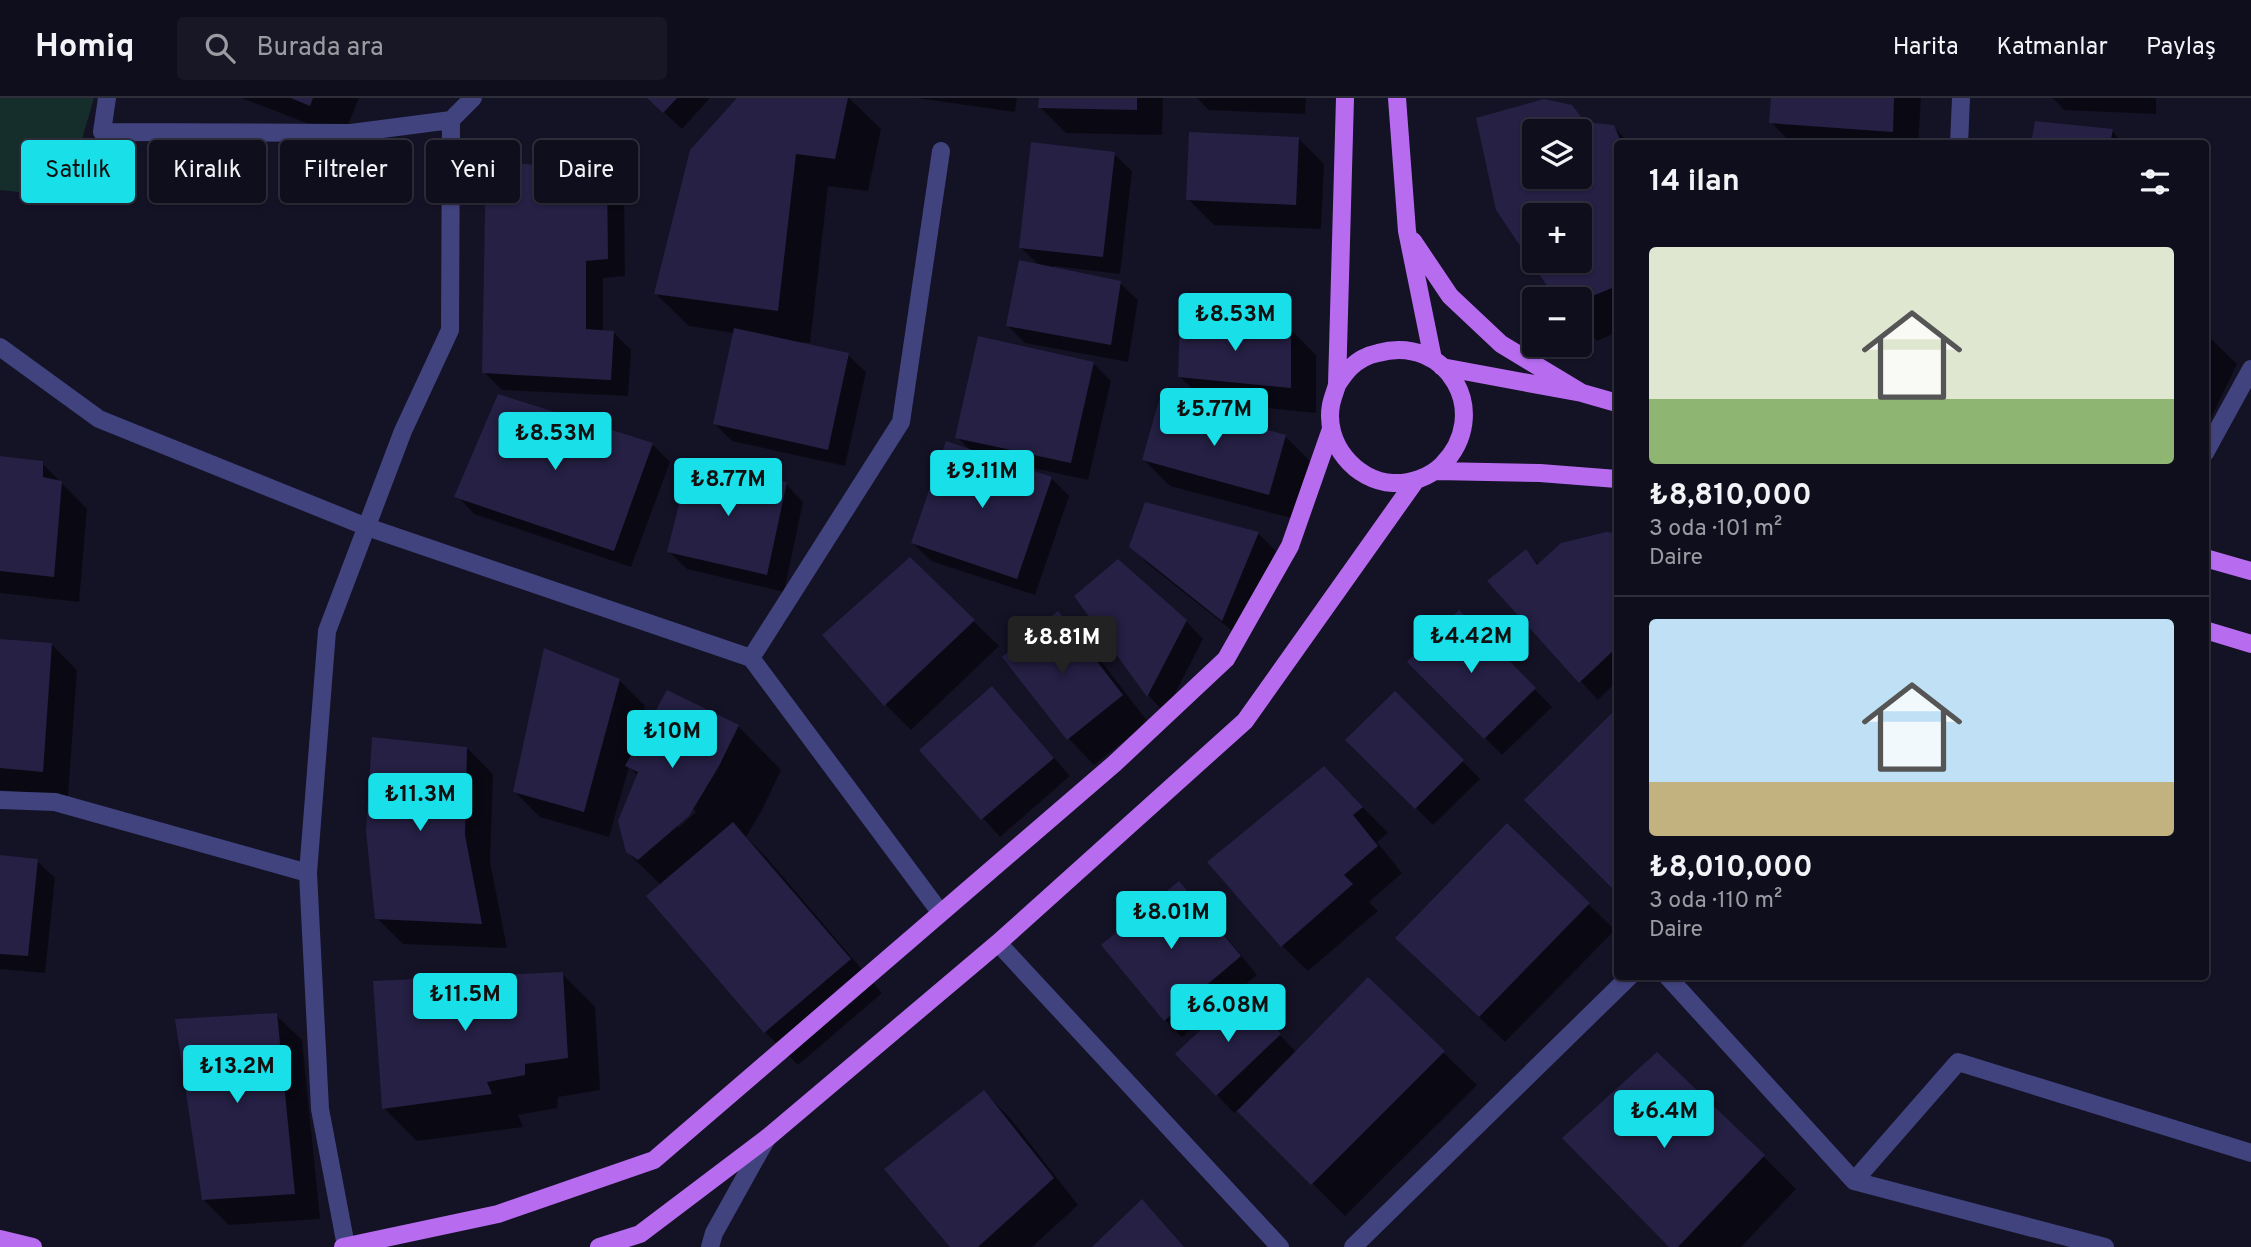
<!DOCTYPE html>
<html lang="tr">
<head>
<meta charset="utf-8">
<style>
  :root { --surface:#0f0e1c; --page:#181725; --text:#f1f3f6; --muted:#9b9ca3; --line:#2f2e3b; --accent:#19dfe8 }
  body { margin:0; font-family:Overpass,sans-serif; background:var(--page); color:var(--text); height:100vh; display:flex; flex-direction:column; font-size:26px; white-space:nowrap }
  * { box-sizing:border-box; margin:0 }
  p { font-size:23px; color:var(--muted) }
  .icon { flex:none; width:38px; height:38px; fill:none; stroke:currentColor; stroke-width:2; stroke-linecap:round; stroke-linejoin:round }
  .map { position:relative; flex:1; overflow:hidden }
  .sheet { position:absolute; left:1614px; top:42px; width:595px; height:840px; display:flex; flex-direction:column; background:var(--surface); border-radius:7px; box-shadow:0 2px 5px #0004,0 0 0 2px var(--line) }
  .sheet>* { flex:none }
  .top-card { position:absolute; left:21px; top:42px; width:665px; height:63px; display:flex; gap:14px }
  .buttons { position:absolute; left:1522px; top:21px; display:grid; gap:14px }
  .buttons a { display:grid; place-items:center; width:70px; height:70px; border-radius:7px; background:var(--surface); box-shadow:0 2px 5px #0004,0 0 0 2px var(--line); font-size:35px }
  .price { position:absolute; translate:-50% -60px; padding:0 16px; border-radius:7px; background:var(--accent); color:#111; font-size:23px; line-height:46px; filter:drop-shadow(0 2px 4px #0008) }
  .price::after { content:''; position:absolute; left:50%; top:42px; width:21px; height:16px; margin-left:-10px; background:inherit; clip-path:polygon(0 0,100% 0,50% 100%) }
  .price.active { background:#222; color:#fff }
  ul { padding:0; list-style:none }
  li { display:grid; align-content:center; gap:14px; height:371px; padding:0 35px }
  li+li { border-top:2px solid var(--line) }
  li span { display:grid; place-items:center; height:217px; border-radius:7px; color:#555 }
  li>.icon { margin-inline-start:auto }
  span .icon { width:126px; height:126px; fill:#fffc; stroke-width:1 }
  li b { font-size:30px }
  h2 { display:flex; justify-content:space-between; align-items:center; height:84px; padding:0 35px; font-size:30px }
  .tag { padding:0 24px; border-radius:7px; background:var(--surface); box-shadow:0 2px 5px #0004,0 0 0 2px var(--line); font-size:24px; line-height:63px }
  .tag.active { background:var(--accent); color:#111 }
  header { display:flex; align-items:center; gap:42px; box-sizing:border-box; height:98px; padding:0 35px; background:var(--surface); border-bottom:2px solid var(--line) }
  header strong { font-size:33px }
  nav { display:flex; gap:38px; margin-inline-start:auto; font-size:24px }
  .search { width:490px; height:63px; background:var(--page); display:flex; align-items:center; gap:18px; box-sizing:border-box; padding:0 24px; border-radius:7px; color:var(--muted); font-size:26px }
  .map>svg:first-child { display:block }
  .green { fill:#152e2c }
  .shadow { fill:#0007; fill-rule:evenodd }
  .building { fill:#252044; fill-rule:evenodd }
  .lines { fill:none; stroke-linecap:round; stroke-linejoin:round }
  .minor { stroke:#41437f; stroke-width:18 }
  .major { stroke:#b76cf0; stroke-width:18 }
</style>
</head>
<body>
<header>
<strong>Homiq</strong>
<div class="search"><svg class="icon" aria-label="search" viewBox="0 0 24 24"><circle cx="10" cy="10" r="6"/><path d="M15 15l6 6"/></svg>Burada ara</div>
<nav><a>Harita</a><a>Katmanlar</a><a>Paylaş</a></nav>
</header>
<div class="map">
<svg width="2251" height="1149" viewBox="0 0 2251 1149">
  <rect width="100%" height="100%" fill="#141225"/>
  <path class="green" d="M 0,0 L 94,0 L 65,99 L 0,92 Z"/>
  <path class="shadow" d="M 242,0 L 359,0 L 343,39 Z
    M 648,0 L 710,0 L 682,31 Z
    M 739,0 L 849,0 L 881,31 L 868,93 L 828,88 L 810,245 L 802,244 L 802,247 L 848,257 L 866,274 L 845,368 L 732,343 L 715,326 L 734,235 L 689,228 L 656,196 Z
    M 916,0 L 1017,0 L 1015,14 Z
    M 1040,0 L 1163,0 L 1162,37 L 1066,35 L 1040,9 Z
    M 1197,0 L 1306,0 L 1305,16 L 1209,12 Z
    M 1772,0 L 1921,0 L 1918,46 L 1792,46 L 1771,24 Z
    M 2053,0 L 2156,0 L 2156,16 L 2064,12 Z
    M 1571,8 L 1588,26 L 1613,28 L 1630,46 L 1617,46 L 1617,234 L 1597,243 L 1580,226 L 1580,201 L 1558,201 L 1497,111 L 1478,21 ZM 1535,33 L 1580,33 L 1580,79 L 1535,79 ZM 1535,117 L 1580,117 L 1580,163 L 1535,163 Z
    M 2112,33 L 2124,46 L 2033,46 Z
    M 1298,40 L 1324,66 L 1321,131 L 1214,127 L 1188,101 Z
    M 1114,56 L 1132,73 L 1120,176 L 1054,168 L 1053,171 L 1120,185 L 1138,202 L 1128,264 L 1025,245 L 1008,228 L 1040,168 L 1020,149 Z
    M 606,74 L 624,92 L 625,178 L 603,180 L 603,234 L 613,234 L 631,252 L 628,298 L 502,292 L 484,274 Z
    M 1290,231 L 1316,257 L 1316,315 L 1206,304 L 1180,279 Z
    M 2205,235 L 2237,266 L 2211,320 L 2205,325 Z
    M 1093,265 L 1111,283 L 1088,382 L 1015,366 L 1014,368 L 1051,380 L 1069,398 L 1035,497 L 931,463 L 913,445 L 972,354 L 957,339 Z
    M 1285,338 L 1311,364 L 1295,421 L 1170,388 L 1144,362 Z
    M 652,346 L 670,364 L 631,469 L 474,416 L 457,398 Z
    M 0,359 L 42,365 L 87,411 L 79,504 L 0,495 Z
    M 786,386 L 803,404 L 784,494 L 687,471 L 669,454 Z
    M 1146,406 L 1259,436 L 1276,453 L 1240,539 L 1148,466 L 1131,448 Z
    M 1617,436 L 1617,583 L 1598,602 L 1489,484 L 1526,454 L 1539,467 Z
    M 910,461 L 999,548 L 911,632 L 885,606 Z
    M 1076,498 L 1186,523 L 1203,541 L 1165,615 L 1149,598 Z
    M 1459,515 L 1552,609 L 1502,657 L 1410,564 Z
    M 1058,516 L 1084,541 L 1148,624 L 1094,667 L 1069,641 L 1005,559 Z
    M 0,543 L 51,546 L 77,572 L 68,699 L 0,692 Z
    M 619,582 L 645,608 L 631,658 L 738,628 L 781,672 L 762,712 L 746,739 L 766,759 L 882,895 L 798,967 L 765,934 L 661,787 L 627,754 L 638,678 L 629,669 L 609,739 L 540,719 L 514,693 ZM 694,711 L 696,714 L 678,730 L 678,725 Z
    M 1395,595 L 1480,681 L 1433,727 L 1348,642 Z
    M 1009,608 L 1070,678 L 1000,739 L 922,652 Z
    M 467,650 L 493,676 L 490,764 L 507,850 L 403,846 L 377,820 Z
    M 1350,696 L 1388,735 L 1377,744 L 1402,775 L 1369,804 L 1378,813 L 1308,873 L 1282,848 Z
    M 1508,727 L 1615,832 L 1505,944 L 1423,866 Z
    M 0,759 L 37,763 L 55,780 L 45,875 L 0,871 Z
    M 1179,785 L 1197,803 L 1257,877 L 1182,939 L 1165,922 Z
    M 562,876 L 595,909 L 600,992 L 558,999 L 557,1010 L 518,1017 L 523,1029 L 417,1043 L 384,1010 Z
    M 1368,882 L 1477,987 L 1345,1118 L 1238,1011 L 1234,1015 L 1178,956 L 1258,914 L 1297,955 Z
    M 276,917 L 302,942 L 320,1121 L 229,1127 L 203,1101 Z
    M 984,994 L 1010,1020 L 1078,1107 L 1032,1149 L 952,1149 Z
    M 1763,1058 L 1796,1091 L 1741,1149 L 1671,1149 Z"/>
  <path class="building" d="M 291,0 L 313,0 L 310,8 Z
    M 647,0 L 677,0 L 663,15 Z
    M 737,0 L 848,0 L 835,61 L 796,56 L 778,213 L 654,196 L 690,52 Z
    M 1039,0 L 1137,0 L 1137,12 L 1038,10 Z
    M 1771,0 L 1894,0 L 1893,34 L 1769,25 Z
    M 1544,1 L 1572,7 L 1585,24 L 1614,27 L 1622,46 L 1617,46 L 1617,174 L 1615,175 L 1617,188 L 1580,203 L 1580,201 L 1556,201 L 1496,112 L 1476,20 ZM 1535,33 L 1580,33 L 1580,79 L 1535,79 ZM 1535,117 L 1580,117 L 1580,163 L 1535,163 Z
    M 2035,23 L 2113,31 L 2110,46 L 2031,46 Z
    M 1189,34 L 1299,39 L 1296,107 L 1186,102 Z
    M 1031,44 L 1115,54 L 1103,159 L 1019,150 Z
    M 486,63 L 607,72 L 608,161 L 586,163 L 586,231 L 614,233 L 611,282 L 482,275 Z
    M 1019,162 L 1121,183 L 1111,247 L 1006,228 Z
    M 1180,220 L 1291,229 L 1291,290 L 1178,279 Z
    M 734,230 L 849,255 L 828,352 L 713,326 Z
    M 978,238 L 1094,264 L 1071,365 L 955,340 Z
    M 498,296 L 653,345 L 614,453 L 454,399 Z
    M 1159,302 L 1286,337 L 1269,397 L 1142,362 Z
    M 946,343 L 1052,379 L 1017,481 L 911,445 Z
    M 0,358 L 43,363 L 43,379 L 62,383 L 54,479 L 0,473 Z
    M 690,363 L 787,384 L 767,477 L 667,454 Z
    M 1145,404 L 1259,434 L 1222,523 L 1129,449 Z
    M 1606,434 L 1617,435 L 1617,549 L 1579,585 L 1487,483 L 1526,451 L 1537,467 L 1561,445 Z
    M 910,459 L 975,522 L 884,608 L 822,537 Z
    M 1118,461 L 1187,522 L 1147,599 L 1074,498 Z
    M 1459,512 L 1536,590 L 1484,641 L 1407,564 Z
    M 1058,513 L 1123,597 L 1067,642 L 1002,559 Z
    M 0,541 L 52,545 L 43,674 L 0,670 Z
    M 544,550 L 620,581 L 584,714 L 513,694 Z
    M 992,588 L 1054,660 L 981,722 L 919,652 Z
    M 667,592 L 739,627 L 719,668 L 689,718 L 638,762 L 626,754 L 618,723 L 638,674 L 625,668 Z
    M 1395,593 L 1464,662 L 1415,711 L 1345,642 Z
    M 1617,610 L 1617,786 L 1613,791 L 1524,702 Z
    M 372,639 L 467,649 L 465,737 L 482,826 L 375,821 L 366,733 Z
    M 1324,668 L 1363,709 L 1353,717 L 1378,748 L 1344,777 L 1353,786 L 1281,849 L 1207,764 Z
    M 733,724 L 851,861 L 764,935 L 646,798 Z
    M 1507,725 L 1590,805 L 1479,919 L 1395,840 Z
    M 0,757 L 38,761 L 28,858 L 0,856 Z
    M 1179,783 L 1241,858 L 1164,923 L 1101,847 Z
    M 563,874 L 568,960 L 525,966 L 525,977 L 487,984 L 492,996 L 382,1011 L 373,883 Z
    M 1368,879 L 1445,953 L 1311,1087 L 1237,1013 Z
    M 1241,894 L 1281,936 L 1216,998 L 1175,956 Z
    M 277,915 L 295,1096 L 202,1102 L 175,921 Z
    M 1657,954 L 1765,1057 L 1678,1149 L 1669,1149 L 1562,1040 Z
    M 984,992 L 1054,1080 L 978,1149 L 950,1149 L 884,1071 Z
    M 1142,1101 L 1184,1149 L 1092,1149 Z"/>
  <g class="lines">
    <path class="minor" d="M 107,0 L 102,34 L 351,35 L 451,22
      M 1959,46 L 1961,0
      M 0,249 L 99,321 L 367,429 L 751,560 L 940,814
      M 2205,355 L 2251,271
      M 751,560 L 901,324 L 941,53
      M 0,702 L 55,704 L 308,775
      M 998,845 L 1280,1149
      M 1667,878 L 1854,1083 L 2105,1149
      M 1854,1083 L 1958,964 L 2251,1055
      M 346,1148 L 320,1011 L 308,775 L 327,533 L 403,333 L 450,232 L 451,22 L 473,0
      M 710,1149 L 714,1135 L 767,1040
      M 1353,1149 L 1630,878"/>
    <path class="major" d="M 1397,0 L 1407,133 L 1433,261
      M 1413,143 L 1450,198 L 1501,246 L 1582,295
      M 1442,269 L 1582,295 L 1617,305
      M 1337,287 C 1341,281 1345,275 1350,270 C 1357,263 1368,257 1378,255 C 1448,236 1493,316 1442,367 C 1430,379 1410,386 1393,385 C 1355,383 1324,345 1331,307 C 1332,301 1335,294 1337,287 L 1345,0
      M 1436,373 L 1540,375 L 1617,381
      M 2205,460 L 2251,473
      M 2205,532 L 2251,546
      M 0,1141 L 33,1149
      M 343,1149 L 498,1116 L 654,1062 L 1114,666 L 1226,561 L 1290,448 L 1331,331
      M 599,1149 L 640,1136 L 767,1040 L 998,845 L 1245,623 L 1416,382"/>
  </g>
</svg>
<div class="buttons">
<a><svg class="icon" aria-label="layers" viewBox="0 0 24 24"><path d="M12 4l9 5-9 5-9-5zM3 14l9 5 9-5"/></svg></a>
<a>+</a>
<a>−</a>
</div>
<b class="price" style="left:1235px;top:255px">₺8.53M</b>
<b class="price" style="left:1214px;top:350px">₺5.77M</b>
<b class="price" style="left:555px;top:374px">₺8.53M</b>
<b class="price" style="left:982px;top:412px">₺9.11M</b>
<b class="price" style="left:728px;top:420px">₺8.77M</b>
<b class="price" style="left:1471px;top:577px">₺4.42M</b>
<b class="price active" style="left:1062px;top:578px">₺8.81M</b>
<b class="price" style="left:672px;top:672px">₺10M</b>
<b class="price" style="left:420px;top:735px">₺11.3M</b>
<b class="price" style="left:1171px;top:853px">₺8.01M</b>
<b class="price" style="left:465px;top:935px">₺11.5M</b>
<b class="price" style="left:1228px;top:946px">₺6.08M</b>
<b class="price" style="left:237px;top:1007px">₺13.2M</b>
<b class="price" style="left:1664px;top:1052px">₺6.4M</b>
<div class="top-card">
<a class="tag active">Satılık</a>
<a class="tag">Kiralık</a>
<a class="tag">Filtreler</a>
<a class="tag">Yeni</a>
<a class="tag">Daire</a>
</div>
<section class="sheet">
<h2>14 ilan<svg class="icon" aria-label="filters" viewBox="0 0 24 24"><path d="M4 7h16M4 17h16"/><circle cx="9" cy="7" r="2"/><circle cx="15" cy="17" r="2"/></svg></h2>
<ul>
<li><span style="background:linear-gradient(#dfe7d0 70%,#8fb573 0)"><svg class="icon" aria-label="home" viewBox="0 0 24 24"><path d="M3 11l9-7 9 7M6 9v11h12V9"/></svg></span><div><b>₺8,810,000</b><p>3 oda · 101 m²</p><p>Daire</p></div></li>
<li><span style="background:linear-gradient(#bfe0f5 75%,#c2b280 0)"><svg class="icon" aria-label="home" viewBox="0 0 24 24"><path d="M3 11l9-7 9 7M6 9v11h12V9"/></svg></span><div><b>₺8,010,000</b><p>3 oda · 110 m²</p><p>Daire</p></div></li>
</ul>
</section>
</div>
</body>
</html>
